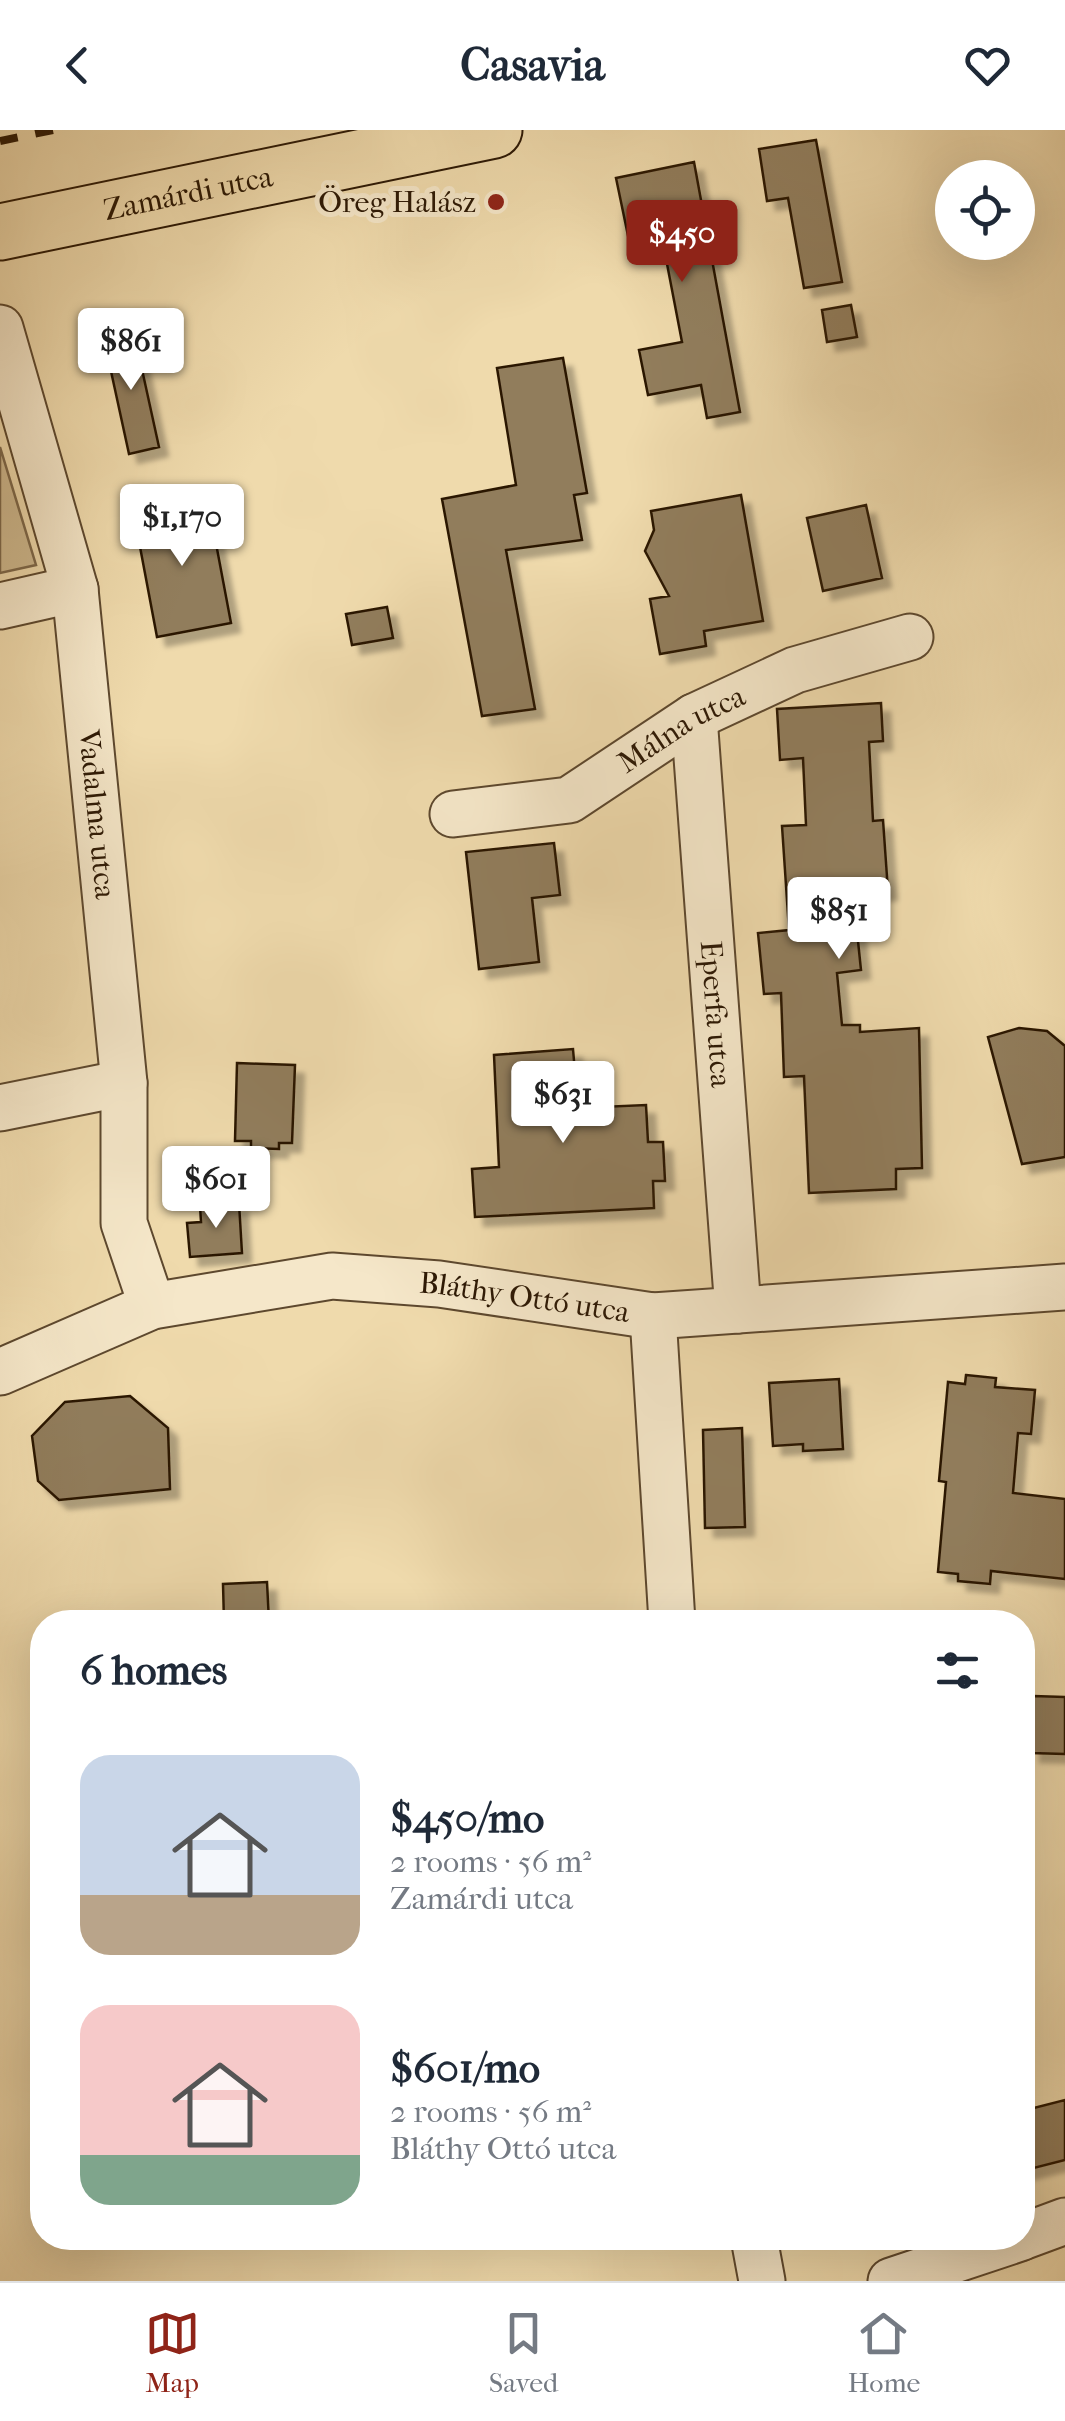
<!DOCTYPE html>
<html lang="en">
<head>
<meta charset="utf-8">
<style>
  :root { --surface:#fff; --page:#f6f6f7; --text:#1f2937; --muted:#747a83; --line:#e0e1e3; --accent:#8f2418 }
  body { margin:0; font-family:"IM FELL French Canon",serif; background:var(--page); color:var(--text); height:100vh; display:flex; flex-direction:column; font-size:38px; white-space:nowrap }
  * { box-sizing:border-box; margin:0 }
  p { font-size:32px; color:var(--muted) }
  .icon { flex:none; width:55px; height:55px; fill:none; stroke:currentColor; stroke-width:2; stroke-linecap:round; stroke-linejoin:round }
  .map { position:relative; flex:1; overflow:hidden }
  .panel { position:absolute; left:30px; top:1480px; width:1005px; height:640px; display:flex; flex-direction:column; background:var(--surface); border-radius:40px; box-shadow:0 10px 40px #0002 }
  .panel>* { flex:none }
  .fabs { position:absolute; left:935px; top:30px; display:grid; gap:20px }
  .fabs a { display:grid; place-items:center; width:100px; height:100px; border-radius:50%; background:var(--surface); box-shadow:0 10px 40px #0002; font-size:50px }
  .price { position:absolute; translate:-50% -85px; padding:0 22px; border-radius:10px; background:#fff; color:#222; font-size:32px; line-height:65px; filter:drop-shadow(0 2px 5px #0008) }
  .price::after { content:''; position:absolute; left:50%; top:60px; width:30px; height:22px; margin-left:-15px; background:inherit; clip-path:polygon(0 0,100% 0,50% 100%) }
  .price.current { background:var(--accent); color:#fff }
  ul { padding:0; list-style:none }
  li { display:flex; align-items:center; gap:30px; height:250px; padding:0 50px }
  li span { display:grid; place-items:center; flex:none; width:280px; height:200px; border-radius:30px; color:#555 }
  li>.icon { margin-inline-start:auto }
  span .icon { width:120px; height:120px; fill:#fffc; stroke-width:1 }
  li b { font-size:42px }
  h2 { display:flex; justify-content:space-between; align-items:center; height:120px; padding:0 50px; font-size:42px }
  header { display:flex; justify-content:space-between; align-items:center; height:130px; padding:0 50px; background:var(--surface); font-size:45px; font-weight:800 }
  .tabs { display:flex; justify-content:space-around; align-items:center; height:140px; border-top:2px solid var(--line); background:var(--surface); font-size:28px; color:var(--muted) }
  .tabs a { display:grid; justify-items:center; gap:5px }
  .tabs .current { color:var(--accent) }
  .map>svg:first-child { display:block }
  .green { fill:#ceb98f; stroke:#7d684a; stroke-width:2.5 }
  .building { fill:#917d5b; stroke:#2c1804; stroke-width:2.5; filter:url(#shadow) }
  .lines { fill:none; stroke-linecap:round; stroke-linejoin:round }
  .minor-casing { stroke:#5d482e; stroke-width:49 }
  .major-casing { stroke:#2c1804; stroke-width:59 }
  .minor { stroke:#f5e7c9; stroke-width:45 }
  .major { stroke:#efdaac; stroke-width:55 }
  .rail { stroke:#2c1804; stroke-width:8; stroke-dasharray:18 18; stroke-linecap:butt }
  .poi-dot { fill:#8f2418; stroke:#f5e7c9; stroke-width:4 }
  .labels { text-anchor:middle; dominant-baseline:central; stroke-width:10; stroke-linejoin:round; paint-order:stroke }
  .street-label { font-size:30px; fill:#2c1804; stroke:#f5e7c9 }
  .poi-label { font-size:30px; fill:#2c1804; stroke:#f5e7c9; text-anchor:end }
</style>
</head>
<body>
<header><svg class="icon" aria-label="back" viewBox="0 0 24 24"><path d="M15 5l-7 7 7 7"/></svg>Casavia<svg class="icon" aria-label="heart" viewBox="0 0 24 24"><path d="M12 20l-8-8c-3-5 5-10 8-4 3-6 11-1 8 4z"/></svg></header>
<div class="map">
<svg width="1065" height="2151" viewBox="0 0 1065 2151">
  <defs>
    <filter id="shadow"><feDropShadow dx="9" dy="9" stdDeviation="2.5" flood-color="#0004"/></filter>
  </defs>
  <rect width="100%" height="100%" fill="#efdaac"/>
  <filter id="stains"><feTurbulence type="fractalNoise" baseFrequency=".002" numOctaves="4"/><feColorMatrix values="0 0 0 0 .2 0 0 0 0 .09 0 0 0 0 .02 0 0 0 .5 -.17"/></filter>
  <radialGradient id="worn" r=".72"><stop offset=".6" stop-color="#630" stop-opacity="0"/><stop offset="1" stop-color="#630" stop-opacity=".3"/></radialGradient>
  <path class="green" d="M 0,317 L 36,435 L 0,443 Z"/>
  <path class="building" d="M 816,10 L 842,152 L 804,158 L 788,68 L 767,71 L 759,19 Z
    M 694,32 L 740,282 L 707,288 L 701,255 L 648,265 L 639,220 L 682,212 L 663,113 L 631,120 L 616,48 Z
    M 851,175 L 857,207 L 827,212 L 822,180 Z
    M 134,203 L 159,317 L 129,324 L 104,209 Z
    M 563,228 L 587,363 L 574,365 L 582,410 L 506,420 L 535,579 L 482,586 L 442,369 L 516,355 L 497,238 Z
    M 741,365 L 763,491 L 704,501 L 706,516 L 660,524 L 650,469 L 669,466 L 645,421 L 654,400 L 651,381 Z
    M 208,371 L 231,493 L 157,507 L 134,385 Z
    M 866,375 L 882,448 L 823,461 L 807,388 Z
    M 387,477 L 393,508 L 352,515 L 346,484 Z
    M 881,573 L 883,611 L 869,612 L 873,691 L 883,690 L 888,761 L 853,763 L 861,840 L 837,843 L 842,895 L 860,895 L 860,902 L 919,898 L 922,1038 L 896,1039 L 896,1059 L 809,1063 L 804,946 L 784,947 L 781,863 L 764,864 L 758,803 L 789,800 L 782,696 L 806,695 L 803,628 L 780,630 L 777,579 Z
    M 554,713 L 560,765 L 532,768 L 539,832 L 479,839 L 466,722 Z
    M 1019,898 L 1047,901 L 1065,916 L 1065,1027 L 1022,1034 L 988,907 Z
    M 573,919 L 578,978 L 646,975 L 648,1012 L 663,1012 L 665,1051 L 653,1051 L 654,1078 L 475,1087 L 472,1039 L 499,1037 L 494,925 Z
    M 237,933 L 295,935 L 292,1013 L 279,1013 L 279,1019 L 251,1018 L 251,1011 L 235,1011 Z
    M 239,1073 L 242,1123 L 190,1127 L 187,1093 L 201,1092 L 200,1076 Z
    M 966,1245 L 996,1248 L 995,1257 L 1035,1260 L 1031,1304 L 1018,1303 L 1013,1363 L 1065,1369 L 1065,1449 L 991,1441 L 990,1454 L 958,1451 L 958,1444 L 938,1442 L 946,1352 L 939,1351 L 948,1252 L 965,1254 Z
    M 839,1249 L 843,1319 L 803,1321 L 803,1314 L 773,1316 L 769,1253 Z
    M 130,1266 L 168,1298 L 170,1359 L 59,1370 L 38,1351 L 32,1306 L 65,1272 Z
    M 742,1298 L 745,1397 L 705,1398 L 703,1300 Z
    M 267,1452 L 269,1492 L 224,1492 L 223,1454 Z
    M 1033,1566 L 1065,1567 L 1065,1624 L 1031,1623 Z
    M 1065,1970 L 1065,2030 L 1022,2041 L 1022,1981 Z"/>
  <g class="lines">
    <defs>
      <g id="minor">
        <path id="s1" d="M 0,198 L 75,459 L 124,953 L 124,1093 L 152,1176"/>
        <path d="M 0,476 L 75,459"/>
        <path id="s2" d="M 694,587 L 738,1180"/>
        <path id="s3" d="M 453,684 L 569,670 L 694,587 L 795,540 L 910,507"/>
        <path d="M 0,978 L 124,953"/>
        <path d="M 653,1186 L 672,1492"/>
        <path id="s4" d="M 0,1242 L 152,1176 L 332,1146 L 439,1154 L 653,1186 L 1065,1157"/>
        <path d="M 1022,2107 L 1065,2091"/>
        <path d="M 754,2108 L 762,2151"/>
        <path d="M 891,2151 L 1020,2108"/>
      </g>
      <g id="major">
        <path id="s5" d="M 0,102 L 494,0"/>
      </g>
    </defs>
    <use href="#minor" class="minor-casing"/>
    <use href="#major" class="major-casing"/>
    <use href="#minor" class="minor"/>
    <use href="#major" class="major"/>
    <path class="rail" d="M 0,11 L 53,0"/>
  </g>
  <circle class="poi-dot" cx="496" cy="72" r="10"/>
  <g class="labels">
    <g class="street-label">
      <text stroke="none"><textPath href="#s5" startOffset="192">Zamárdi utca</textPath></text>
      <text stroke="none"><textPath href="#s3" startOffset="250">Málna utca</textPath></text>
      <text stroke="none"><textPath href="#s1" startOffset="498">Vadalma utca</textPath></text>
      <text stroke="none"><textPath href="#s2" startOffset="298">Eperfa utca</textPath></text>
      <text stroke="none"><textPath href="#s4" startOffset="542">Bláthy Ottó utca</textPath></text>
    </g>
    <g class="poi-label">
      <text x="476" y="72">Öreg Halász</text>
    </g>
  </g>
  <rect width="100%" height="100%" filter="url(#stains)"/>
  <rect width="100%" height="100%" fill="url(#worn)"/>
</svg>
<div class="fabs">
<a><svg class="icon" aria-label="locate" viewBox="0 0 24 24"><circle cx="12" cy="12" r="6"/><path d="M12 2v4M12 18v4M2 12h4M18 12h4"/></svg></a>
</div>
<b class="price current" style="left:682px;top:155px">$450</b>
<b class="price" style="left:131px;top:263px">$861</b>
<b class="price" style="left:182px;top:439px">$1,170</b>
<b class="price" style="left:839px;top:832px">$851</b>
<b class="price" style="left:563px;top:1016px">$631</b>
<b class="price" style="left:216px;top:1101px">$601</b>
<section class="panel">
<h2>6 homes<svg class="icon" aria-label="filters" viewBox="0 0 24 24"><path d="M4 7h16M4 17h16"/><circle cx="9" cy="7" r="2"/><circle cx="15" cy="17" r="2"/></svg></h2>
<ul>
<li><span style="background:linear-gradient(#c9d6e8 70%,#b9a48a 0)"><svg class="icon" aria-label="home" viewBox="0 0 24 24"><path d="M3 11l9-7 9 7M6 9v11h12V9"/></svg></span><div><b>$450/mo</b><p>2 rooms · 56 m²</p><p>Zamárdi utca</p></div></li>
<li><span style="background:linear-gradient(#f6c9c9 75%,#7fa58c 0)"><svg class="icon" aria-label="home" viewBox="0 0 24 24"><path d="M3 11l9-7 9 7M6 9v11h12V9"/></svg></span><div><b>$601/mo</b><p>2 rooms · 56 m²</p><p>Bláthy Ottó utca</p></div></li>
</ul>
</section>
</div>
<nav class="tabs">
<a class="current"><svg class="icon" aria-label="map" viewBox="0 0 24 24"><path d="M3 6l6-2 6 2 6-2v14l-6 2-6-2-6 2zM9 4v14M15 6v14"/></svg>Map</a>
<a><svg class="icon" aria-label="saved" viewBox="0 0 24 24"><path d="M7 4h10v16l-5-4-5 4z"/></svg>Saved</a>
<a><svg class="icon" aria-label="home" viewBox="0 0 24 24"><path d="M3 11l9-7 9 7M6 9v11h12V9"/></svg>Home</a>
</nav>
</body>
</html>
